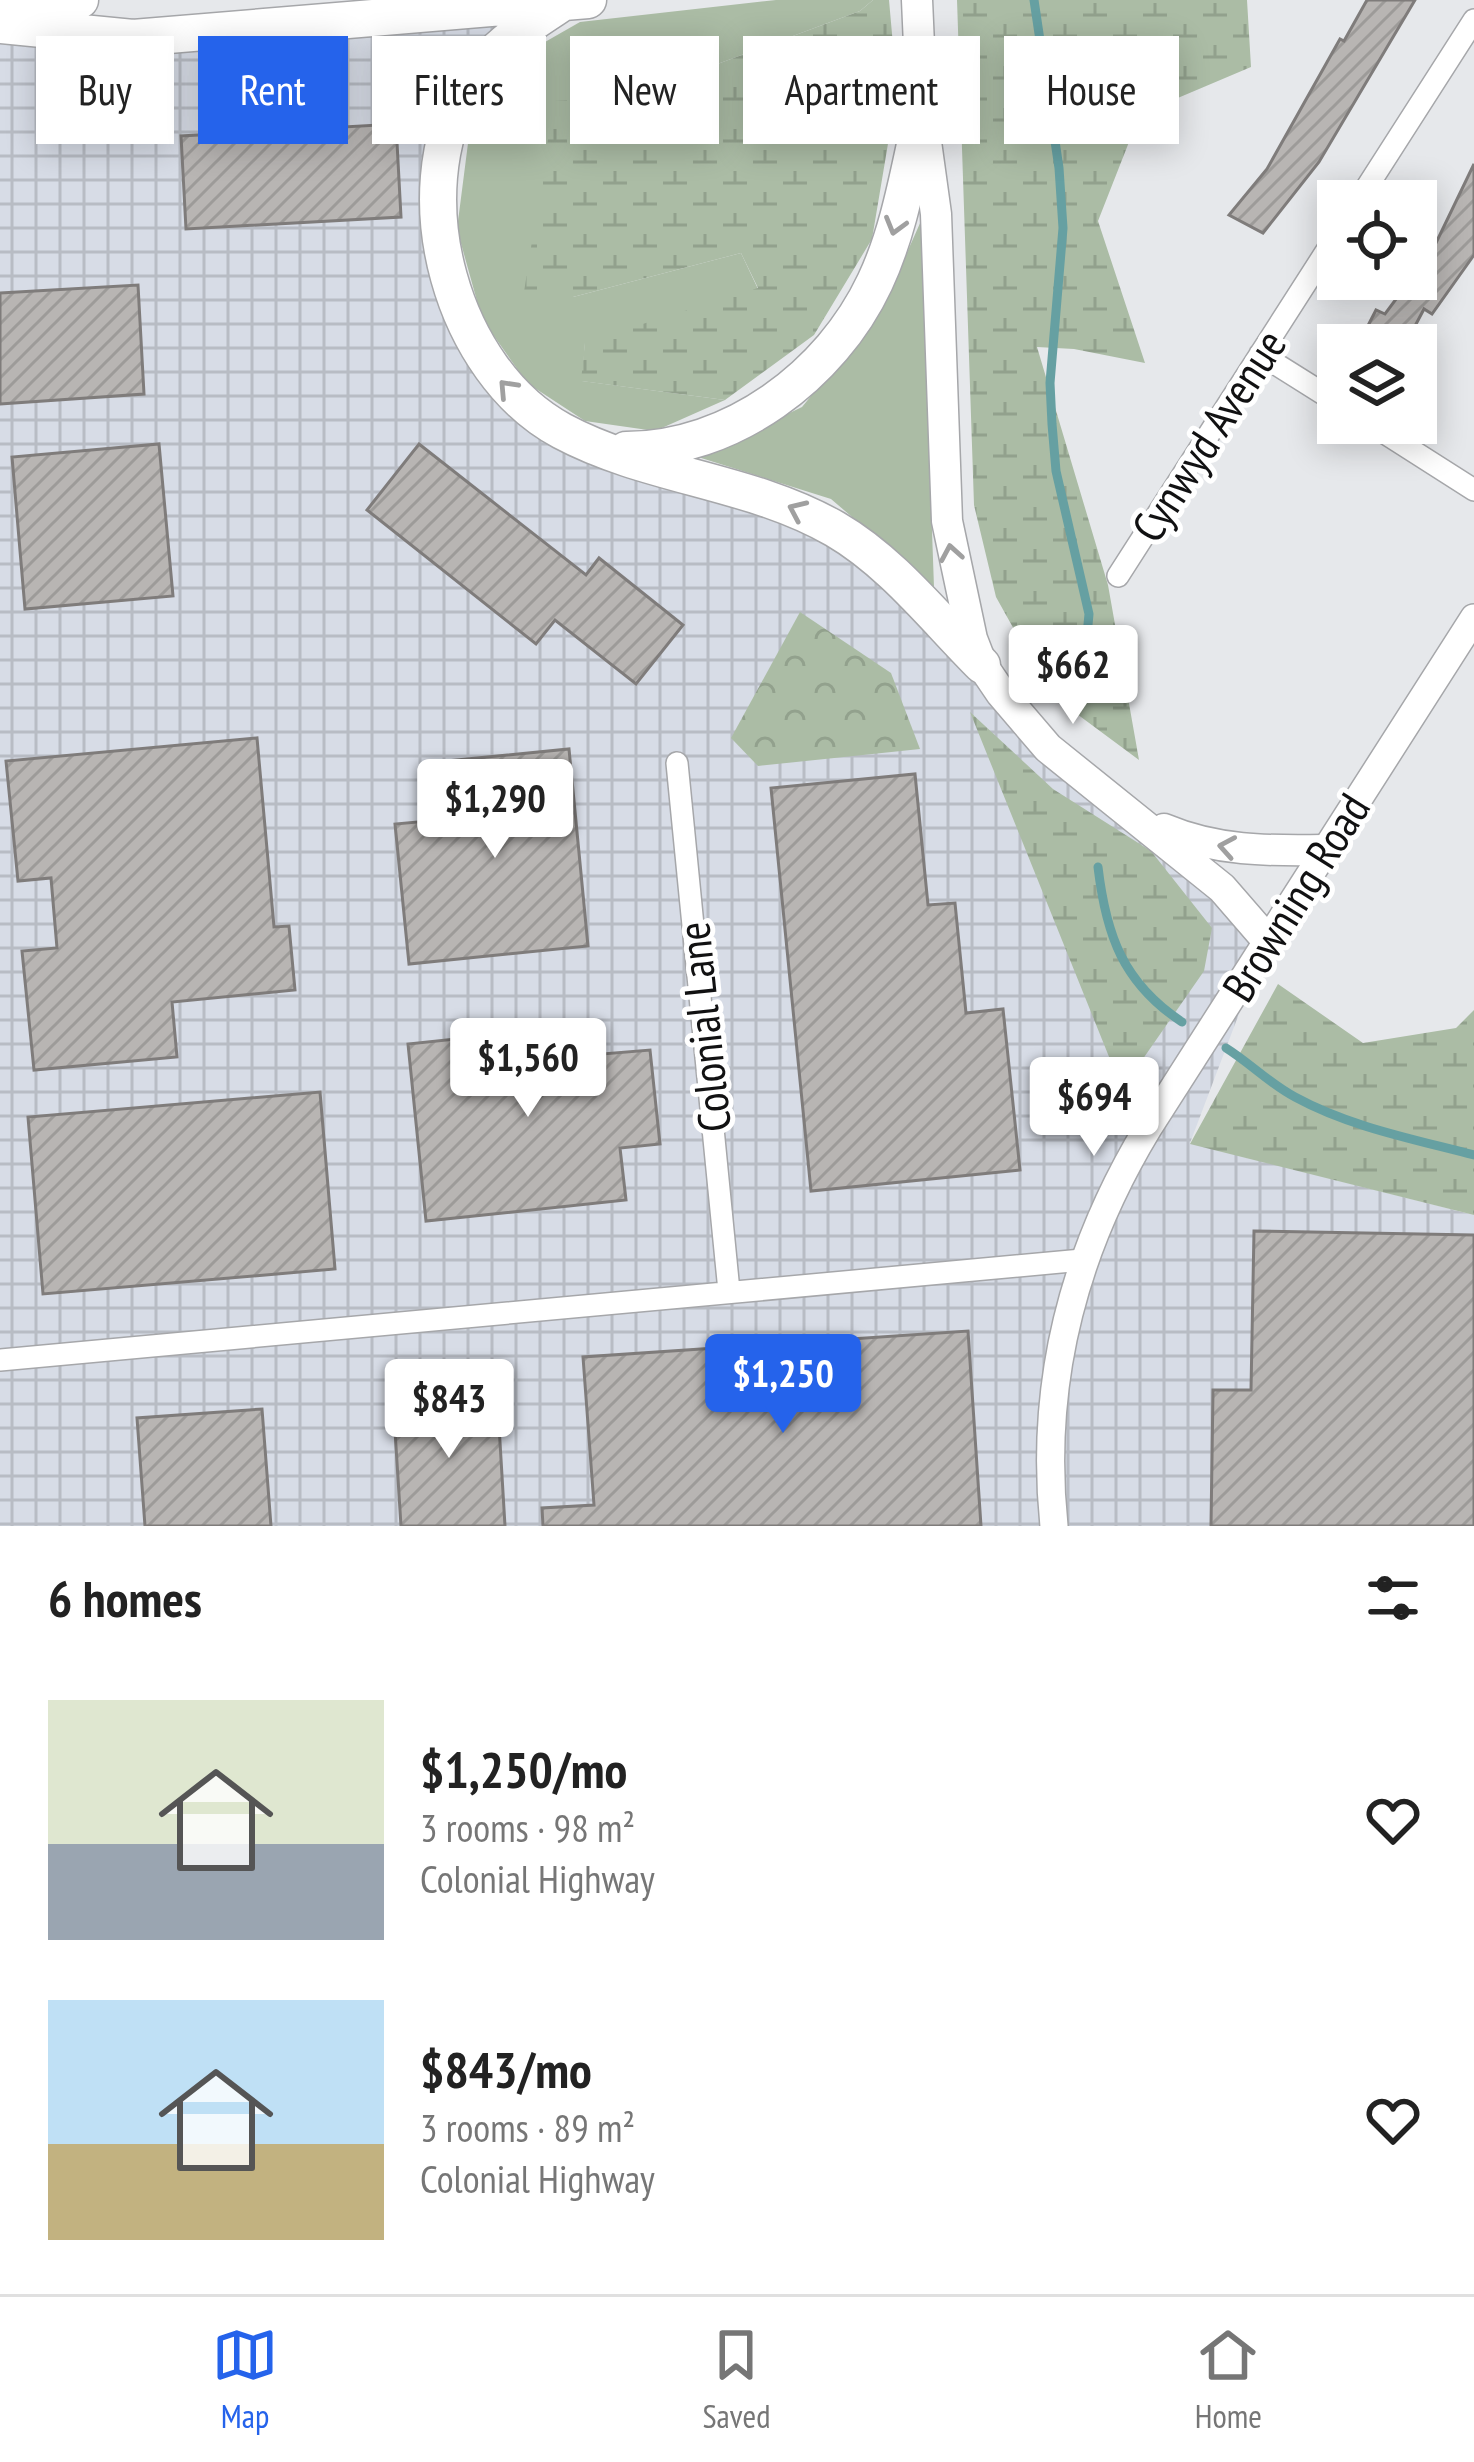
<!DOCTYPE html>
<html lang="en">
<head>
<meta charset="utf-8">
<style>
  :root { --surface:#fff; --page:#f6f6f6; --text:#222; --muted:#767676; --line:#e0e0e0; --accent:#2563eb }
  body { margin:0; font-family:"PT Sans Narrow",sans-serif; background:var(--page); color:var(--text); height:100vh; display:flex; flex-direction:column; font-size:45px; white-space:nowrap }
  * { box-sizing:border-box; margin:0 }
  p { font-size:39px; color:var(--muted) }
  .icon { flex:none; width:66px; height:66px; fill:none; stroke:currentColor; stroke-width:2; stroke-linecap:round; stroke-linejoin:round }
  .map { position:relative; height:1526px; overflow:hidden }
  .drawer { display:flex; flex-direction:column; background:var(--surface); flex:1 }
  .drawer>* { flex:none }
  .banner { position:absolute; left:36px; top:36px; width:1404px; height:108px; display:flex; gap:24px }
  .tools { position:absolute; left:1317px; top:180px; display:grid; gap:24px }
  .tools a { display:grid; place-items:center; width:120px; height:120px; border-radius:0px; background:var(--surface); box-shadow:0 6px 30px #0003; font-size:60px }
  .price { position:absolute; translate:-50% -102px; padding:0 27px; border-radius:12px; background:#fff; color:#222; font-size:39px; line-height:78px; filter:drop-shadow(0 3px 6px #0008) }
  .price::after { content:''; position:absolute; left:50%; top:72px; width:36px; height:27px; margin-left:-18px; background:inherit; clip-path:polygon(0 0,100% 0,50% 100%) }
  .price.on { background:var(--accent); color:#fff }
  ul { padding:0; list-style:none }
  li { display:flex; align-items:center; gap:36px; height:300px; padding:0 48px }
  li span { display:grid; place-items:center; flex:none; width:336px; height:240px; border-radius:0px; color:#555 }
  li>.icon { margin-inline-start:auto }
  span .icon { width:144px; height:144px; fill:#fffc; stroke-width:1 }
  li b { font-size:51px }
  h2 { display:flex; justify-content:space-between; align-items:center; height:144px; padding:0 48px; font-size:51px }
  .chip { padding:0 42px; border-radius:0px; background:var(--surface); box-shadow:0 6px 30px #0003; font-size:42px; line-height:108px }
  .chip.on { background:var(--accent); color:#fff }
  .tab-bar { display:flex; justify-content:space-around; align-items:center; height:168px; border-top:3px solid var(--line); background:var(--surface); font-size:33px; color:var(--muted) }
  .tab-bar a { display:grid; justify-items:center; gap:6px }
  .tab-bar .on { color:var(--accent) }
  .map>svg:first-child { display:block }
  .industrial { fill:url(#industrial-grid) }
  .grass { fill:#abbca5 }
  .forest { fill:url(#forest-crowns) }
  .wetland { fill:url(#wetland-marsh) }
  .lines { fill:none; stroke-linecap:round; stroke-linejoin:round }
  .stream { stroke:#66a0a2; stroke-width:9 }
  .building { fill:url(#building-hatch); stroke:#7f7c7b; stroke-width:3 }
  .minor-casing { stroke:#a6a7aa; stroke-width:24 }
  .tertiary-casing { stroke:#a6a7aa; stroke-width:30 }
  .secondary-casing { stroke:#a6a7aa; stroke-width:33 }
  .trunk-casing { stroke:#a6a7aa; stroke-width:39 }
  .minor { stroke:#fff; stroke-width:21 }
  .tertiary { stroke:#fff; stroke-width:27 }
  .secondary { stroke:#fff; stroke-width:30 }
  .trunk { stroke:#fff; stroke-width:36 }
  .oneway { stroke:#a0a0a0 }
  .labels { text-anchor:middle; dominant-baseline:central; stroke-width:10; stroke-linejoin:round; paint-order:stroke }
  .street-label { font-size:45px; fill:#111112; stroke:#fff }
</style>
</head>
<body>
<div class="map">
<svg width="1474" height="1526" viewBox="0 0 1474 1526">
  <defs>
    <pattern id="industrial-grid" width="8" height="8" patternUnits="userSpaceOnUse" patternTransform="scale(3)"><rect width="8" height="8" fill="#d7dce6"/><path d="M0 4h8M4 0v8" fill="none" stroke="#b8bcc4"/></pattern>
    <pattern id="forest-crowns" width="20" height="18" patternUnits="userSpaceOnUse" patternTransform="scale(3)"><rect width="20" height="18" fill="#abbca5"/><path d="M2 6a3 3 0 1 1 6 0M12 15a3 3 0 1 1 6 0" fill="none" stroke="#92a18d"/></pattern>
    <pattern id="wetland-marsh" width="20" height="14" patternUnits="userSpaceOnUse" patternTransform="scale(3)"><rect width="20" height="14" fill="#abbca5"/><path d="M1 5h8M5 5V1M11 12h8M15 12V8" fill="none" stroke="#92a18d"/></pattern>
    <pattern id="building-hatch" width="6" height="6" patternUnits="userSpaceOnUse" patternTransform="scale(3)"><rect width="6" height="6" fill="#b8b5b3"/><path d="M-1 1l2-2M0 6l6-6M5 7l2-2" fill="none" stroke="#9d9b99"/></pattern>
  </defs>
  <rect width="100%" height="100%" fill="#e6e8eb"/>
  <path class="industrial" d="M 562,3 L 490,56 L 439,207 L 512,395 L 815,518 L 982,665 L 1267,940 L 1190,1143 L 1474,1215 L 1474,1526 L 0,1526 L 0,25 Z"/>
  <path class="grass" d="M 776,0 L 873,0 L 860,11 L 631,96 L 554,102 L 573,297 L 741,253 L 758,289 L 585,343 L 582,381 L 725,400 L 655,431 L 585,421 L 527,383 L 482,319 L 457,229 L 471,120 L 531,50 L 580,22 Z
    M 921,221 L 934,587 L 831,499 L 698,457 L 802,407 L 881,311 Z"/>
  <path class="forest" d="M 800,612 L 891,673 L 920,749 L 758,766 L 731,738 Z"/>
  <path class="wetland" d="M 873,0 L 889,0 L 897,90 L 872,239 L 814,335 L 725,400 L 581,381 L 585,342 L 758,288 L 741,253 L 573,297 L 524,292 L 554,101 L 631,96 L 860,11 Z
    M 957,0 L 1247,0 L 1251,67 L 1140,114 L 1098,221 L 1145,363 L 1074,349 L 1037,347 L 1108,585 L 1139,760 L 1050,694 L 996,597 L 974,505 Z
    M 970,712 L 1053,789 L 1151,851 L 1212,928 L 1204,971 L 1122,1089 Z
    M 1278,984 L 1363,1043 L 1456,1028 L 1474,1010 L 1474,1215 L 1190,1144 Z"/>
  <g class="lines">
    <path class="stream" d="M 1034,0 L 1059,168 L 1063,228 L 1050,383 L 1052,424 L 1056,471 L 1089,614 L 1083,678
      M 1098,867 C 1106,935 1123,983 1182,1022
      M 1226,1048 C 1250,1063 1270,1084 1295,1097 C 1350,1127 1413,1139 1474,1155"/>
  </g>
  <path class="building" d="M 1367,0 L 1415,0 L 1319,162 L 1263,233 L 1229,215 L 1267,169 L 1340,39 L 1344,41 Z
    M 396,124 L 401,217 L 186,229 L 181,136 Z
    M 1474,164 L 1474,255 L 1432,314 L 1424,309 L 1405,345 L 1358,345 L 1376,310 L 1385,314 L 1411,279 L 1416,279 L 1416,272 L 1435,245 Z
    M 138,285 L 144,394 L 0,404 L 0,293 Z
    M 159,444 L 173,596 L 25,609 L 12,457 Z
    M 419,444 L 586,575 L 599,558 L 683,625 L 636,684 L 555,620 L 536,644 L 367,510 Z
    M 257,738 L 274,927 L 289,926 L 295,990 L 172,1002 L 177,1057 L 34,1070 L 22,951 L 57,948 L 51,878 L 18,881 L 6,761 Z
    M 569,749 L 588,946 L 409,964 L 395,824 L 440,820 L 435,762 Z
    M 915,774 L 928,905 L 955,903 L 966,1013 L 1003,1009 L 1020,1170 L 811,1191 L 771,788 Z
    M 599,1024 L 603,1054 L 650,1050 L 660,1144 L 620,1148 L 626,1200 L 426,1221 L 408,1044 Z
    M 320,1092 L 335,1269 L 43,1294 L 28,1117 Z
    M 1254,1231 L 1474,1235 L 1474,1526 L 1211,1526 L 1213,1390 L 1251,1390 Z
    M 968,1331 L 981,1526 L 543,1526 L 542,1508 L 594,1505 L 583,1357 Z
    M 497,1392 L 505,1526 L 401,1526 L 393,1399 Z
    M 262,1409 L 271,1526 L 145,1526 L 137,1418 Z"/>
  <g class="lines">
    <defs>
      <path id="minor" d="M 1358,201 L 1474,20
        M 1260,354 L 1338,403
        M 1369,423 L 1474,490
        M 1118,576 L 1338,233
        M 677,763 L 729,1291
        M 0,1360 L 1082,1260"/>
      <path id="tertiary" d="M 1054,1526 C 1039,1383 1074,1250 1148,1128 L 1474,618"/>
      <path id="secondary" d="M 917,0 L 922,113 L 936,214 L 947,521 L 972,639 L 982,665 L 1001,693 L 1048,748 L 1222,888 L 1267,940
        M 1164,829 C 1216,851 1267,851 1323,850"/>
      <path id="trunk" d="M 562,3 C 527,26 489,49 467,86 C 402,194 452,372 562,431 C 648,477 750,480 835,529 C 892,562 936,619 982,665
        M 0,6 L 80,0
        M 0,25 L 133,38 L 588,0
        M 626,450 C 731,450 831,376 875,282 C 900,229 909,169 922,113"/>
    </defs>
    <use href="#minor" class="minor-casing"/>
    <use href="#tertiary" class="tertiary-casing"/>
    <use href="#secondary" class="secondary-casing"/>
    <use href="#trunk" class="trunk-casing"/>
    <use href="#minor" class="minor"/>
    <use href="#tertiary" class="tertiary"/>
    <use href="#secondary" class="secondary"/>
    <use href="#trunk" class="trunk"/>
  </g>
  <defs><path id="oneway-chevron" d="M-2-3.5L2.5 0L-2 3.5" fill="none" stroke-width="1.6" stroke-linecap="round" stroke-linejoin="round" transform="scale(3)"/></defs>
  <g class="oneway">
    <use href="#oneway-chevron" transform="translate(895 226) rotate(106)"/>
    <use href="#oneway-chevron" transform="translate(507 388) rotate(-133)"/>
    <use href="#oneway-chevron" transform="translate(797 510) rotate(-156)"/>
    <use href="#oneway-chevron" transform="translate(951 553) rotate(-100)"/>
    <use href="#oneway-chevron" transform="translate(1227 847) rotate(-170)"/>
  </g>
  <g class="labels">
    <g class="street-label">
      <text transform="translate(1208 435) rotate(-57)">Cynwyd Avenue</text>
      <text transform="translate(1295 897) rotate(-58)">Browning Road</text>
      <text transform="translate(703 1027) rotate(-96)">Colonial Lane</text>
    </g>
  </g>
</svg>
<div class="tools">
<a><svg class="icon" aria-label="locate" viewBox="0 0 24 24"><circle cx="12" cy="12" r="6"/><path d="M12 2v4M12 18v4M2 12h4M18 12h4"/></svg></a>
<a><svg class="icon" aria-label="layers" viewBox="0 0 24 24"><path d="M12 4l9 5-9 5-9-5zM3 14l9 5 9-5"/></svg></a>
</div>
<b class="price" style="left:1073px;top:727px">$662</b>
<b class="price" style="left:495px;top:861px">$1,290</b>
<b class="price" style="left:528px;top:1120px">$1,560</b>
<b class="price" style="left:1094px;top:1159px">$694</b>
<b class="price on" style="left:783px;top:1436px">$1,250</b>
<b class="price" style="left:449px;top:1461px">$843</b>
<div class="banner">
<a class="chip">Buy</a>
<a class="chip on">Rent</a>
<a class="chip">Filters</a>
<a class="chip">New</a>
<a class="chip">Apartment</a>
<a class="chip">House</a>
</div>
</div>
<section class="drawer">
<h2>6 homes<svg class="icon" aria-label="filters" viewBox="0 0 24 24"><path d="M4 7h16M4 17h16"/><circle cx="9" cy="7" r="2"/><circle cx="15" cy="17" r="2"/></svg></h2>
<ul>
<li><span style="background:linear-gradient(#dfe7d0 60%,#9aa5b1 0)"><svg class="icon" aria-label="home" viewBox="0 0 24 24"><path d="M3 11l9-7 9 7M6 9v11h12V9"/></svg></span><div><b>$1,250/mo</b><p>3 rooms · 98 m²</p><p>Colonial Highway</p></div><svg class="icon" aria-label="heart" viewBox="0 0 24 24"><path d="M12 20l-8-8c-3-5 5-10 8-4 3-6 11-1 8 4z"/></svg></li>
<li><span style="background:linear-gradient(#bfe0f5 60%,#c2b280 0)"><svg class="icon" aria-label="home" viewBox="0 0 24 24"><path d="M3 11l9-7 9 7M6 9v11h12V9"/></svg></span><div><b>$843/mo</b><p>3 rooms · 89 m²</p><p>Colonial Highway</p></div><svg class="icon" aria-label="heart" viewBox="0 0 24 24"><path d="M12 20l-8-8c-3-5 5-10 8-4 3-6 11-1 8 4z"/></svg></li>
</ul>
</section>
<nav class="tab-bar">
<a class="on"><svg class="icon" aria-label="map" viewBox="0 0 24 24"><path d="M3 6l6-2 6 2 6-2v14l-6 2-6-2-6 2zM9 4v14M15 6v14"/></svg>Map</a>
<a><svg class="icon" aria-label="saved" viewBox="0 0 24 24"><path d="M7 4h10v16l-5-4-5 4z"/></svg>Saved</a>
<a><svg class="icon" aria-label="home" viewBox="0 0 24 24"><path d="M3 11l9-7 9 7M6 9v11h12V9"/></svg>Home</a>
</nav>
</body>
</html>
